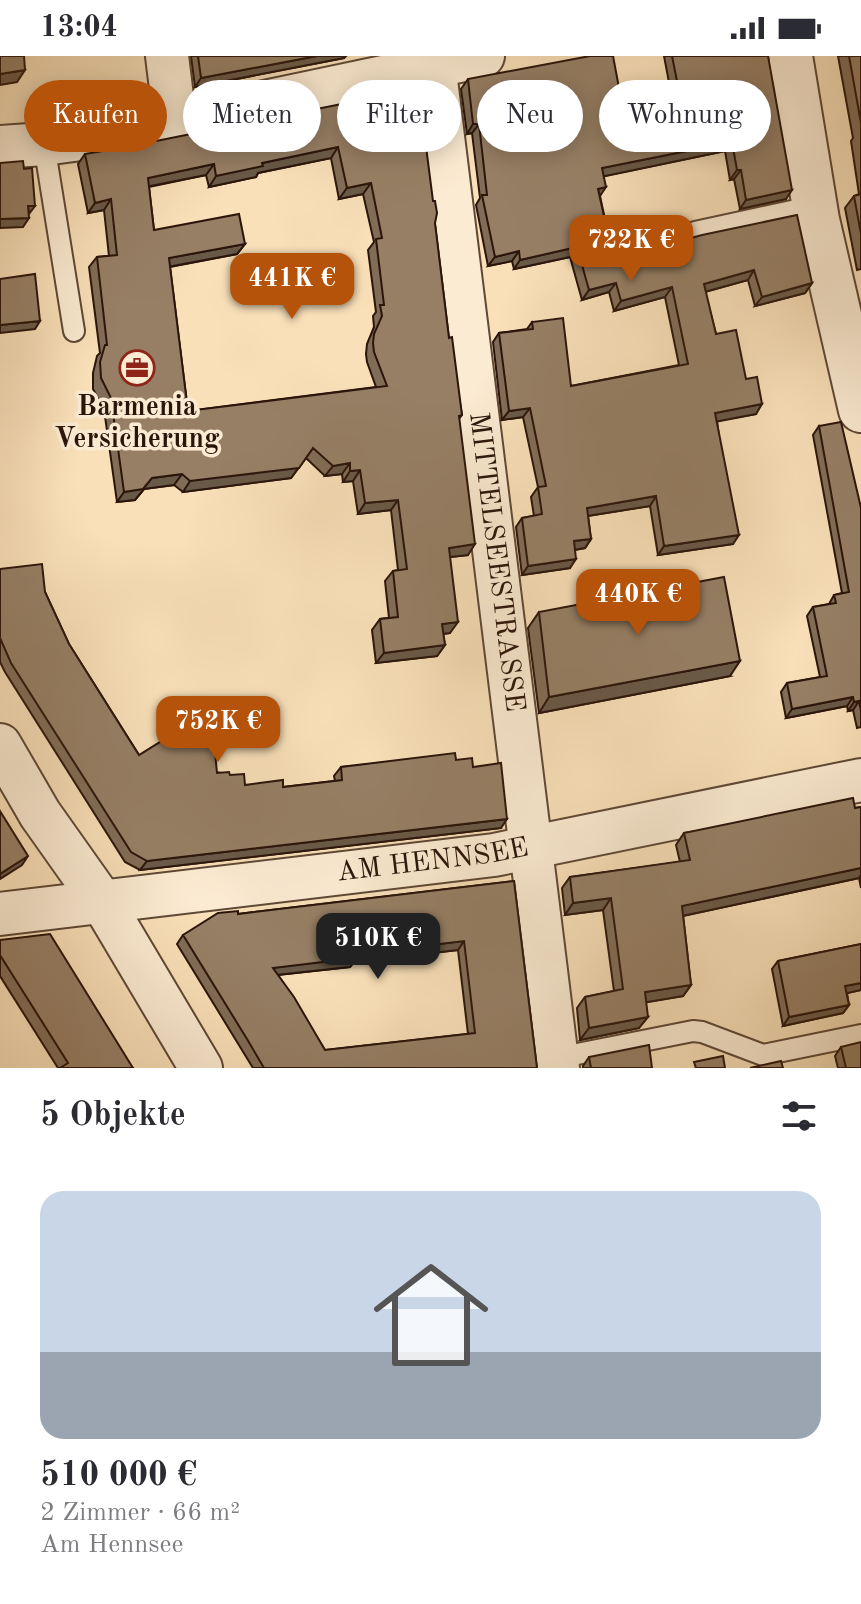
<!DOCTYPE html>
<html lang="de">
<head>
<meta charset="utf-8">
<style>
  :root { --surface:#fff; --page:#f2f2f3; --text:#2b2b33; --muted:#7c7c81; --line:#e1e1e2; --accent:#b45309 }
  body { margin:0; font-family:"Old Standard TT",serif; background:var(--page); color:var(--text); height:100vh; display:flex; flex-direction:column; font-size:30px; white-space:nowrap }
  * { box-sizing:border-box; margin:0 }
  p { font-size:26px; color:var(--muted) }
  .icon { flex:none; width:44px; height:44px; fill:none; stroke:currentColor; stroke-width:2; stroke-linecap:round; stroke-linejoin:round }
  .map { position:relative; height:1012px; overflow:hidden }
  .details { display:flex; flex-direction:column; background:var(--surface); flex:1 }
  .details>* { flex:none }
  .guide { position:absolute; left:24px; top:24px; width:814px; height:72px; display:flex; gap:16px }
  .price { position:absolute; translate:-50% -68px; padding:0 18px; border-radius:16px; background:var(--accent); color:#fff; font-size:26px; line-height:52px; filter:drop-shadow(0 2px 4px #0008) }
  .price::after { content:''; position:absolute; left:50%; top:48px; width:24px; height:18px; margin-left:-12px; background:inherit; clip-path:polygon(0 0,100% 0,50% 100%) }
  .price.active { background:#222; color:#fff }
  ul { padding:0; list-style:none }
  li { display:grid; align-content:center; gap:16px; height:424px; padding:0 40px }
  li+li { border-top:2px solid var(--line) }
  li span { display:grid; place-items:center; height:248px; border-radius:24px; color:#555 }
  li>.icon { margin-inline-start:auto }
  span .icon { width:144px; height:144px; fill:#fffc; stroke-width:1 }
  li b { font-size:34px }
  h2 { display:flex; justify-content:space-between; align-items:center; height:96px; padding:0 40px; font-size:34px }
  .chip { padding:0 28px; border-radius:36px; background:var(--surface); box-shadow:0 4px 20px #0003; font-size:28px; line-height:72px }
  .chip.active { background:var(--accent); color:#fff }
  .status { display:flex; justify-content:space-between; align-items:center; height:56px; padding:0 40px; background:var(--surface); direction:ltr }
  .status svg { height:22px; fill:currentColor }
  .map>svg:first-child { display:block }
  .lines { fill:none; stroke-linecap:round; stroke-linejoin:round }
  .service-casing { stroke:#5e4836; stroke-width:24 }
  .minor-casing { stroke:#5e4836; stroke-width:46 }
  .tertiary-casing { stroke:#5e4836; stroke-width:48 }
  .service { stroke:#fbebd2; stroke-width:20 }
  .minor { stroke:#fbebd2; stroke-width:42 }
  .tertiary { stroke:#fbebd2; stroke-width:44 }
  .wall { fill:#816d57; stroke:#2b150b; stroke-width:2; fill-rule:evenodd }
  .shaded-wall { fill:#695947; stroke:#2b150b; stroke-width:2 }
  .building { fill:#967f65; stroke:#2b150b; stroke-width:2; fill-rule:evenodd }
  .labels { text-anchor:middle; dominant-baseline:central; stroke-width:7; stroke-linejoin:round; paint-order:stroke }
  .poi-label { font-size:28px; font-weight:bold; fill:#2b150b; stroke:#fbebd2 }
  .street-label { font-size:28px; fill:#2b150b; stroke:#fbebd2 }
</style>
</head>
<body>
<div class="status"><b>13:04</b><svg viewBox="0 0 49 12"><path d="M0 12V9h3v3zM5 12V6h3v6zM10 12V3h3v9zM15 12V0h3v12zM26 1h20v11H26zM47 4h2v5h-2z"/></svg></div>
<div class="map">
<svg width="861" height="1012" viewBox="0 0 861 1012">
  <rect width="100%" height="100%" fill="#f9e0b9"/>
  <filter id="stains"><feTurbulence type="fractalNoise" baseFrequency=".0025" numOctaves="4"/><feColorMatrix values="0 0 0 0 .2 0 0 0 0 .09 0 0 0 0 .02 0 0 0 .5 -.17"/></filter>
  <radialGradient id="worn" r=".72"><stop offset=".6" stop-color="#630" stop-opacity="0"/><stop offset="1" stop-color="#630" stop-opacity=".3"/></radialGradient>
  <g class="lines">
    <defs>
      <path id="service" d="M 44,88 L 74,275
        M 695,176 L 815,150
        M 557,1002 L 693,975 L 702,976 L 763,999 L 861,979"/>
      <g id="minor">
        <path d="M 167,0 L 175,65"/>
        <path id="s1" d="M 433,0 L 558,1012"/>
        <path d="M 0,91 L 44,88 L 103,80 L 483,0"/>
        <path d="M 0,689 L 40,758 L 103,847 L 201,1012"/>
        <path id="s2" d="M 0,858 L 494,799 L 861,724"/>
      </g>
      <path id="tertiary" d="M 790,0 L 817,164 L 861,354"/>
    </defs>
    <use href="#service" class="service-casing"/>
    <use href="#minor" class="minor-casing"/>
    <use href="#tertiary" class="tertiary-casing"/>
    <use href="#service" class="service"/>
    <use href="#minor" class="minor"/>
    <use href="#tertiary" class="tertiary"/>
  </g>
  <path class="wall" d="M 191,0 L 346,0 L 344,2 L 195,31 Z
    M 664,0 L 768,0 L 786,143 L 740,153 L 734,123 L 730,124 L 725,95 L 604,120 L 600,140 L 613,201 L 662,190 L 812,227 L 805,237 L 755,250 L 748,224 L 705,236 L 716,278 L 746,323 L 756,358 L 717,365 L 733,488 L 658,499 L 650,450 L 588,460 L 591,483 L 585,492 L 575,494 L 570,512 L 522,519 L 516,471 L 522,462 L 534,460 L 531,441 L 538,431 L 523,361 L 502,364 L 493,286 L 499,277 L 527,273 L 532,266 L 571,330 L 679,309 L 665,241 L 614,255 L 609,236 L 582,244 L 570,201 L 514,213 L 512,205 L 488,210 L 476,149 L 480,142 L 472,77 L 467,78 L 461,33 L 468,23 L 623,53 L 672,42 Z
    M 838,0 L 861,0 L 861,213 L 857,214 L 845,152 L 854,140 L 859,138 L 851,85 L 853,82 Z
    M 424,79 L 449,282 L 462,359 L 459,363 L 468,499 L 450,501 L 450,577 L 443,578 L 445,589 L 437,600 L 376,607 L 372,574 L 380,563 L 389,562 L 385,525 L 393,515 L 398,514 L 391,454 L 358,458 L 353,425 L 343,426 L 342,418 L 325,420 L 306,402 L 291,422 L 183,436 L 174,429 L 144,433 L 135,444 L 117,446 L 104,353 L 93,333 L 93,317 L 97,300 L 100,297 L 89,211 L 97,201 L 109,200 L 104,154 L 88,157 L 78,108 L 85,98 ZM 331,102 L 339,143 L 363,138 L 374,186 L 368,194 L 376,256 L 373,260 L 374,271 L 367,288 L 366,298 L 367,306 L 376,331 L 188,355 L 170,211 L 237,198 L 245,188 L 154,174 L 149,131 L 206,119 L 209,131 L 256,121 L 258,117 Z
    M 819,370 L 861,452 L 861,671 L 857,672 L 853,654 L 848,655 L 847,650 L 786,662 L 781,636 L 787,627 L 820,621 L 807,560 L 813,551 L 829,548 L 834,539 L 842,537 L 813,379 Z
    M 0,513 L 45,536 L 69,588 L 139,699 L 230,719 L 245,729 L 283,731 L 335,725 L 334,720 L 341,711 L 456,704 L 473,711 L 501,772 L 140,814 L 125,806 L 5,616 L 0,606 Z
    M 539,556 L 730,620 L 539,657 L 528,572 Z
    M 861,751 L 861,832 L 859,822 L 683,860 L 691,929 L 683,940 L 646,946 L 639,972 L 580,984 L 577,952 L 585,941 L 614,935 L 603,854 L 565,859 L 562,832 L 570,821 L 680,806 L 676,789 L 684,777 Z
    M 514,825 L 537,1012 L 253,1012 L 177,888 L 183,879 L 238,858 ZM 458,894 L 468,978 L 325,994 L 278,919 L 350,911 L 354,906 Z
    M 0,884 L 133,1012 L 58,1012 L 0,920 Z
    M 861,888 L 861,934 L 847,937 L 849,949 L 843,957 L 783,970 L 772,913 L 778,905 Z
    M 841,991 L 861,1012 L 838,1012 L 835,1000 Z
    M 589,1001 L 652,1012 L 583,1012 L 583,1010 Z"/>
  <path class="shaded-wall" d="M 317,0 L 346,0 L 344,2 L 195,31 L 201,22 Z
    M 25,14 L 17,26 L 0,29 L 0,18 Z
    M 473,68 L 479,68 L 472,77 L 467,78 Z
    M 732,86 L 725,95 L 596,122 L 602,112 Z
    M 338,91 L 331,102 L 258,117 L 256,121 L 209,131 L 216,120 L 262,107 Z
    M 214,108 L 206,119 L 140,132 L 148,122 Z
    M 737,114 L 741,114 L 734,123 L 730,124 Z
    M 371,127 L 363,138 L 339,143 L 347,132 Z
    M 606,131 L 600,140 L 598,133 Z
    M 792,134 L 786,143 L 740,153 L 746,144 Z
    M 111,143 L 104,154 L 88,157 L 95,147 Z
    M 28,150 L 35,150 L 29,158 Z
    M 29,162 L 23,171 L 0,172 L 0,163 Z
    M 245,188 L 237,198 L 162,212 L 169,202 Z
    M 577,191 L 570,201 L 514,213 L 520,204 Z
    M 519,195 L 512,205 L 488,210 L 495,201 Z
    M 754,214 L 748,224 L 697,238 L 704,228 Z
    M 616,227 L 609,236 L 582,244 L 589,234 Z
    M 812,227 L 805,237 L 755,250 L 762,241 Z
    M 672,231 L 665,241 L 614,255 L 621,245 Z
    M 40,265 L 35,273 L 0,277 L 0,269 Z
    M 762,348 L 756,358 L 709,367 L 715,357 Z
    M 530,352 L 523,361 L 502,364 L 509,355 Z
    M 313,392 L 291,422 L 183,436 L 190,425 Z
    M 350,407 L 342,418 L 325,420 L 333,410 Z
    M 360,414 L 353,425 L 343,426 L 350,415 Z
    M 182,418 L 174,429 L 144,433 L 135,444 L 117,446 L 124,436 L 152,422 Z
    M 656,440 L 650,450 L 581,461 L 587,452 Z
    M 398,444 L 391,454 L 358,458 L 365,447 Z
    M 739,479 L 733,488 L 658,499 L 664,490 Z
    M 591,483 L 585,492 L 567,495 L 574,485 Z
    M 475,488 L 468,499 L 441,502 L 449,492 Z
    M 576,503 L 570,512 L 522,519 L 528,510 Z
    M 458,566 L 450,577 L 435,579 L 442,568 Z
    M 445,589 L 437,600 L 376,607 L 384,597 Z
    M 740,605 L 730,620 L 539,657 L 549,641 Z
    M 853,641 L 847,650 L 786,662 L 792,653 Z
    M 859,645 L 853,654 L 848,655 L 854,646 Z
    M 507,763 L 501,772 L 140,814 L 147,805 Z
    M 28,800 L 22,809 L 0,823 L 0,818 Z
    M 861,812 L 861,819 L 859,822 L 673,862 L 682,850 Z
    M 611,842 L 603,854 L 565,859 L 573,847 Z
    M 464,885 L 458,894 L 354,906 L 350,911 L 267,920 L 273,912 L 356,898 Z
    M 861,927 L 861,934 L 839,939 L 845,930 Z
    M 691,929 L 683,940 L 636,948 L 645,936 Z
    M 849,949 L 843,957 L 783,970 L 789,961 Z
    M 648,961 L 639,972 L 580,984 L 589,972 Z"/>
  <path class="building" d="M 0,0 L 24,0 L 25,14 L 0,18 Z
    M 198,0 L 317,0 L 201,22 Z
    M 590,0 L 613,0 L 623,53 L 680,40 L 672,0 L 768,0 L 792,134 L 746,144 L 741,114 L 737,114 L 732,86 L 602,112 L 606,131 L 598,133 L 613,201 L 661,187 L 662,190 L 702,179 L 797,159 L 812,227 L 762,241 L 754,214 L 704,228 L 716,278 L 736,274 L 746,323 L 757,321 L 762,348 L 715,357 L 739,479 L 664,490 L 656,440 L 587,452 L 591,483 L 574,485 L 576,503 L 528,510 L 522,462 L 542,458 L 538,431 L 546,430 L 530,352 L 509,355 L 499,277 L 533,273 L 532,266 L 563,262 L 571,330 L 688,308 L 672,231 L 621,245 L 616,227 L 589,234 L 577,191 L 520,204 L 519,195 L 495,201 L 482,139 L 487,139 L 479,68 L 473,68 L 468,23 Z
    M 849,0 L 861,0 L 861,67 Z
    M 422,32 L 427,75 L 424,75 L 433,145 L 435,145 L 437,157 L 435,167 L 449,282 L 452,281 L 462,359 L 459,360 L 475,488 L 449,492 L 458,566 L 442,568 L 445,589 L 384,597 L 380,563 L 398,561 L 393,515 L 407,513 L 398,444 L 365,447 L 360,414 L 350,415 L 350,407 L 333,410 L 313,392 L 299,412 L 190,425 L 182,418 L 152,422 L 143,433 L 124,436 L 111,342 L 101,322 L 100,306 L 105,289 L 107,289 L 97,201 L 117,199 L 111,143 L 95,147 L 85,98 L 126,91 ZM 338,91 L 347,132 L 371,127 L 382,182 L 376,183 L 384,249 L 380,249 L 382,260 L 374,278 L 373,287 L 374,296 L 387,330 L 188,355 L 169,202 L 245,188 L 239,158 L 154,174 L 148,122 L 214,108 L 216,120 L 263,110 L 262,107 Z
    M 23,105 L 24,113 L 32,112 L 35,150 L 28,150 L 29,162 L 0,163 L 0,107 Z
    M 861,138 L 861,178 L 854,140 Z
    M 35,218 L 40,265 L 0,269 L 0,223 Z
    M 841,366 L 861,452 L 861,655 L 859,645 L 854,646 L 853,641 L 792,653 L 787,627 L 827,620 L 813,551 L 836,547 L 834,539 L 849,536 L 819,370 Z
    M 42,508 L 45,536 L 69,588 L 139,699 L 211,654 L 217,717 L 229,716 L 230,719 L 244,718 L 245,729 L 283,724 L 283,731 L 342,724 L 341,711 L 455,697 L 456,704 L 472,702 L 473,711 L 501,707 L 507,763 L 147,805 L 131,796 L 11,607 L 0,582 L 0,513 Z
    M 724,521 L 740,605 L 549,641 L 539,556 Z
    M 853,742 L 855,752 L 861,751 L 861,812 L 682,850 L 691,929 L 645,936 L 648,961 L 589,972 L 585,941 L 623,933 L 611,842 L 573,847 L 570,821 L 690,804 L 684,777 Z
    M 0,755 L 28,800 L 0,818 Z
    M 514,825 L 537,1012 L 264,1012 L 247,983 L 183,879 L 218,857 L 238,855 L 238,858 ZM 464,885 L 475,977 L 325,994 L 294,941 L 273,912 L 356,902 L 356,898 Z
    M 50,878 L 133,1012 L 60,1012 L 68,1007 L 0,899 L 0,884 Z
    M 861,888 L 861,927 L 845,930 L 849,949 L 789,961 L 778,905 Z
    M 861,986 L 861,1012 L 846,1012 L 841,991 Z
    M 649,989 L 652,1012 L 591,1012 L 589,1001 Z
    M 723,1000 L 725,1012 L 696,1012 L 694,1006 Z
    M 781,1005 L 783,1012 L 750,1012 Z"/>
  <defs>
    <symbol id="office-ring" viewBox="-11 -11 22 22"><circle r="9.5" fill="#fbebd2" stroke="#8f2418" stroke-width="1.5"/><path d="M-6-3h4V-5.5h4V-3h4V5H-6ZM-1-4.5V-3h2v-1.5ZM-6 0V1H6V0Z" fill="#8f2418"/></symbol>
  </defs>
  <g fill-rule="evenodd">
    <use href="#office-ring" x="117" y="292" width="40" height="40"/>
  </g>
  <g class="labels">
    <g class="poi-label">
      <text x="137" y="352">Barmenia<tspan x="137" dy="32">Versicherung</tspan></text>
    </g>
    <g class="street-label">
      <text stroke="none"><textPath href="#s1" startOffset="510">MITTELSEESTRASSE</textPath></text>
      <text stroke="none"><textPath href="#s2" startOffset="436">AM HENNSEE</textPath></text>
    </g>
  </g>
  <rect width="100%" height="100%" filter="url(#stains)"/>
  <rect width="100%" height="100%" fill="url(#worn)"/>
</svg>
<b class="price" style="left:631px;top:227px">722K €</b>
<b class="price" style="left:292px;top:265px">441K €</b>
<b class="price" style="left:638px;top:581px">440K €</b>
<b class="price" style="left:218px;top:708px">752K €</b>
<b class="price active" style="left:378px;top:925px">510K €</b>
<div class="guide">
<a class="chip active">Kaufen</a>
<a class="chip">Mieten</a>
<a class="chip">Filter</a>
<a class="chip">Neu</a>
<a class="chip">Wohnung</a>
</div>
</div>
<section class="details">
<h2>5 Objekte<svg class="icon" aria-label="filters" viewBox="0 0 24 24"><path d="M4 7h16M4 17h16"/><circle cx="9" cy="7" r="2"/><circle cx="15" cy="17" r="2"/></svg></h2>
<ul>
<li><span style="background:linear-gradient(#c9d6e8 65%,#9aa5b1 0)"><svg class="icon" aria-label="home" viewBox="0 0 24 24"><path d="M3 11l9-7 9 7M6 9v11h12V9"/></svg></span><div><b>510 000 €</b><p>2 Zimmer · 66 m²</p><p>Am Hennsee</p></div></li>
</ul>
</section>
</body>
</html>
